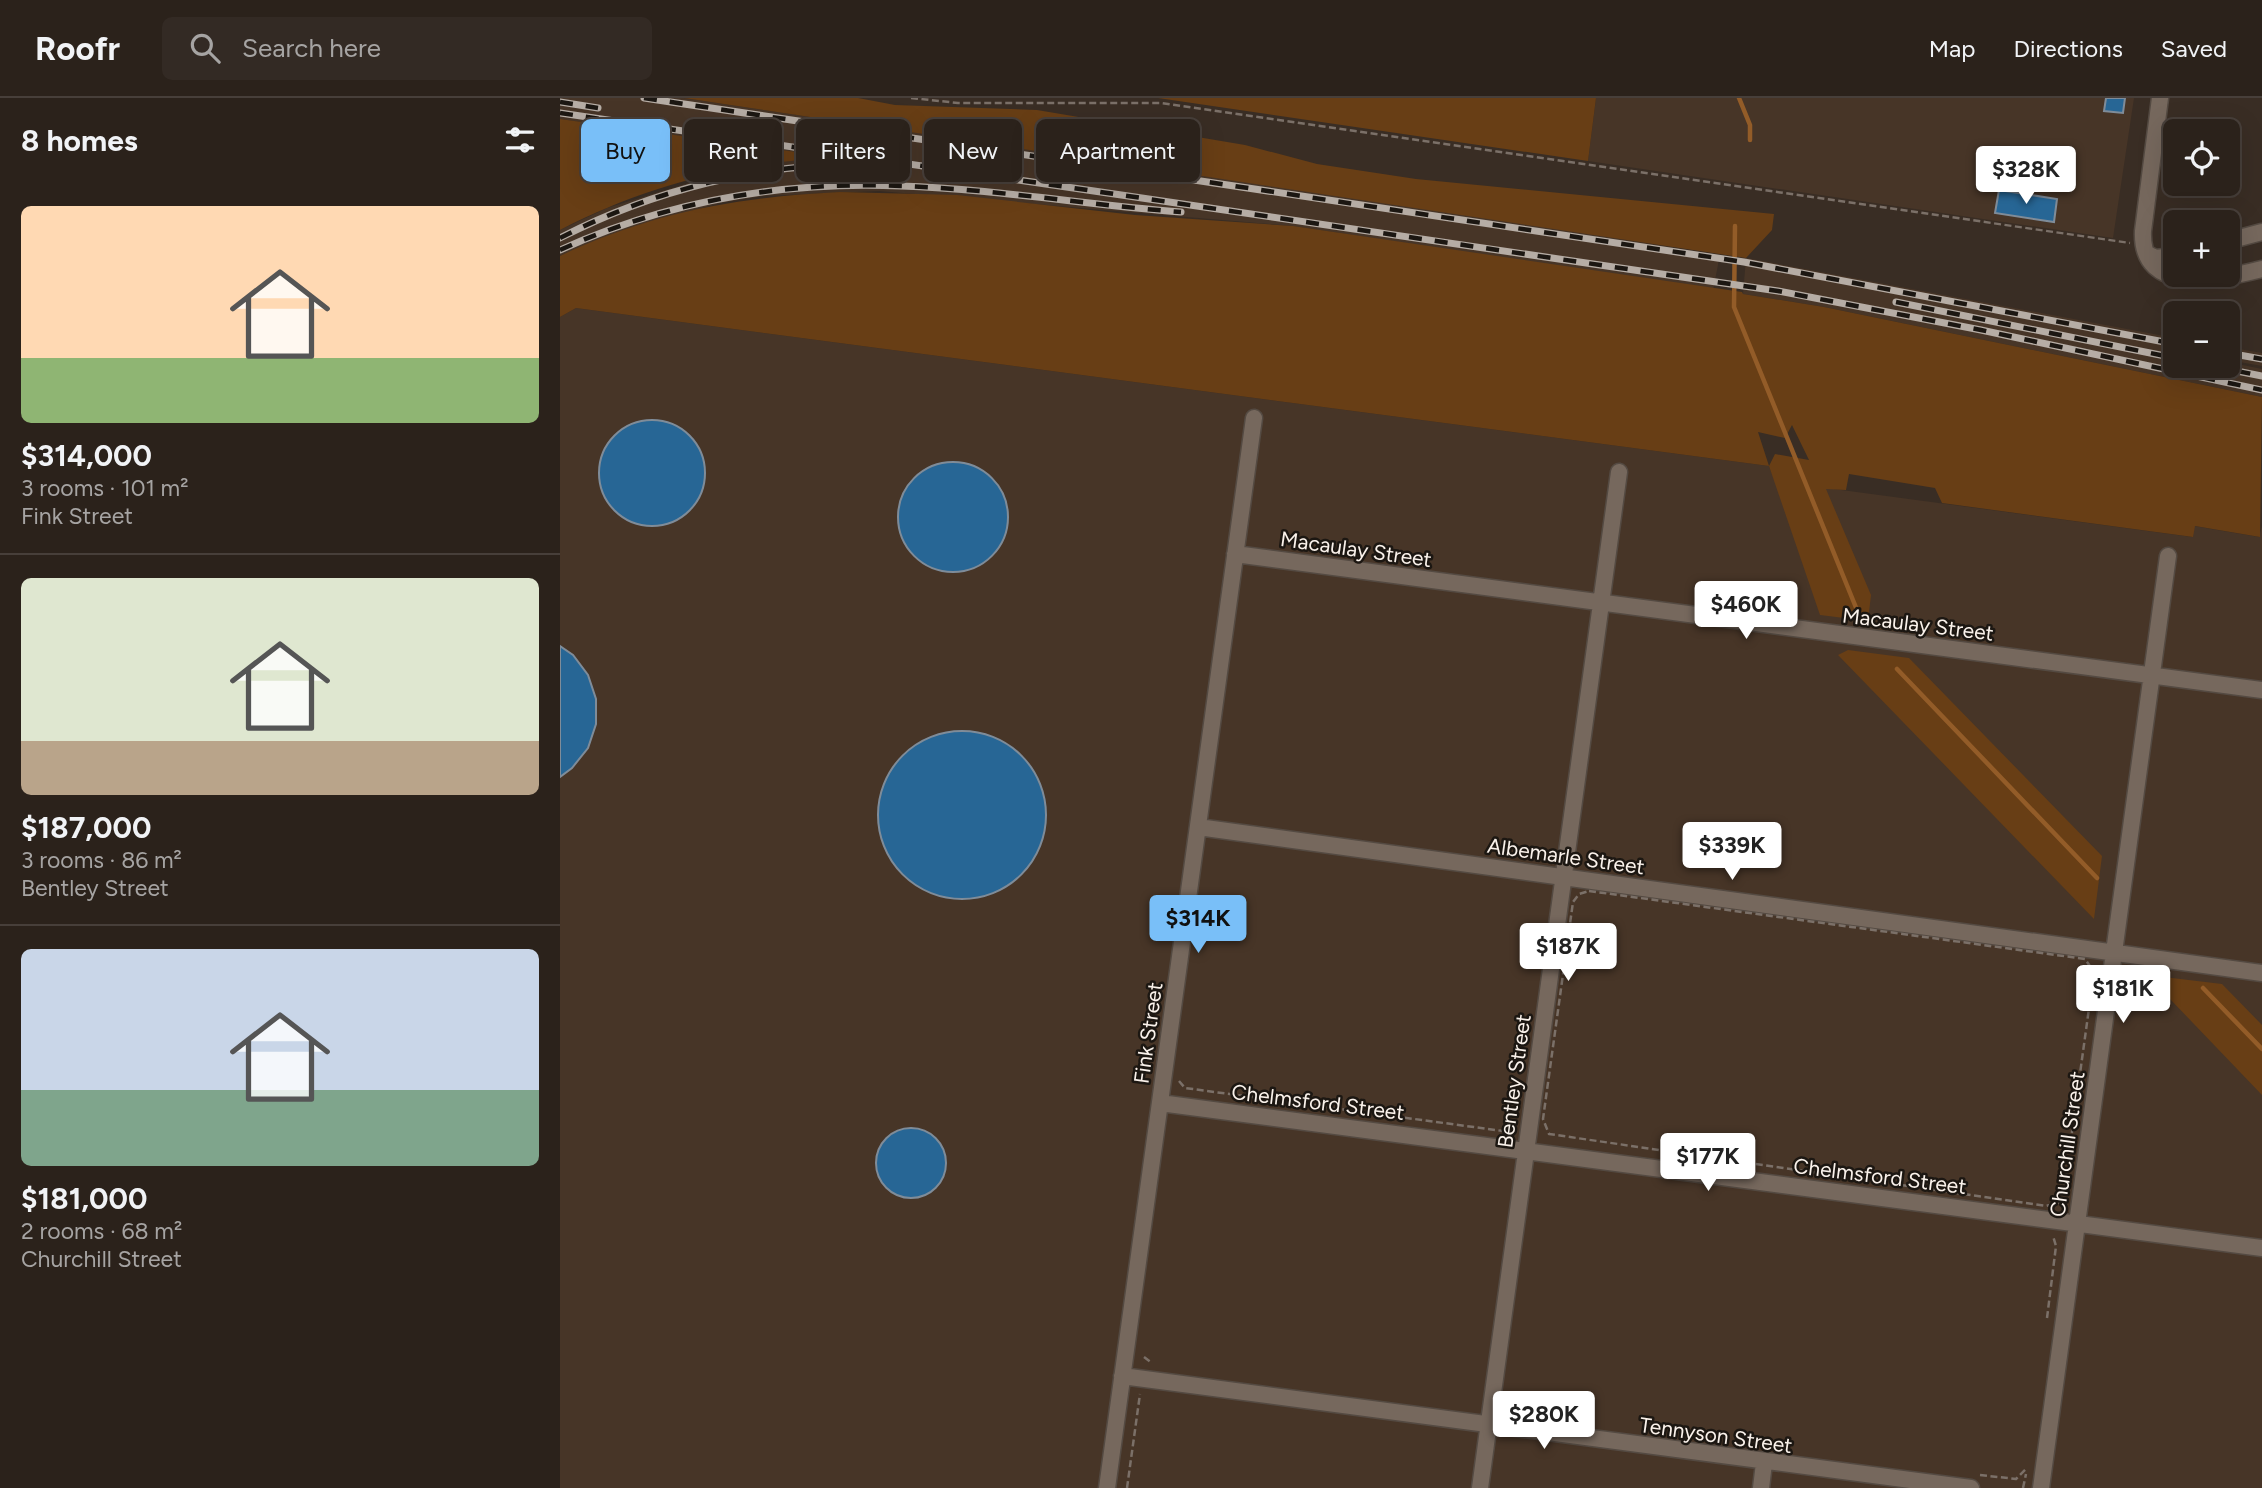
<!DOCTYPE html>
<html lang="en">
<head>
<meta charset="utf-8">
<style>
  :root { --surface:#2b221b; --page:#332a24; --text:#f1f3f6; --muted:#a6a4a3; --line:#473f3a; --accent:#79bff8 }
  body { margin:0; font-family:Figtree,sans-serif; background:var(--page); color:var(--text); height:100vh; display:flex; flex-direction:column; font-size:26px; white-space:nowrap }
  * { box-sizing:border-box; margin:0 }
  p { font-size:23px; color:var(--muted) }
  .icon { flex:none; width:38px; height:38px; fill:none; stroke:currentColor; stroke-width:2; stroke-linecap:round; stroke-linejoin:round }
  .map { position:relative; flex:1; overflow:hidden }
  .sheet { display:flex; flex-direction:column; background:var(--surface); width:560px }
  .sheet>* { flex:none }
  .banner { position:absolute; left:21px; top:21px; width:665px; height:63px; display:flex; gap:14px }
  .buttons { position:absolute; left:1603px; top:21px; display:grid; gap:14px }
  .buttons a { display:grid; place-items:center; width:77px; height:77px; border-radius:10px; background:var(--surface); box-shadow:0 7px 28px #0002,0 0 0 2px var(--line); font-size:35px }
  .price { position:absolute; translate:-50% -60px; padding:0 16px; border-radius:7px; background:#fff; color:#222; font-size:23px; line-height:46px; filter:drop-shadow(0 2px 4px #0008) }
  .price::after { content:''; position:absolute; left:50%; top:42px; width:21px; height:16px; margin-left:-10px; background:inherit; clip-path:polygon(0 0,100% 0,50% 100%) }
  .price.active { background:var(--accent); color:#111 }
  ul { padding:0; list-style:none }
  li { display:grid; align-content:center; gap:14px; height:371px; padding:0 21px }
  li+li { border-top:2px solid var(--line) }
  li span { display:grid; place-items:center; height:217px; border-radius:10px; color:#555 }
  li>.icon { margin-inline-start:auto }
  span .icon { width:126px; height:126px; fill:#fffc; stroke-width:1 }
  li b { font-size:30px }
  h2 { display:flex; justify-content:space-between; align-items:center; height:84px; padding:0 21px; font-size:30px }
  .pill { padding:0 24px; border-radius:10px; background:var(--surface); box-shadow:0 7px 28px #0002,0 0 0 2px var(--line); font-size:24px; line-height:63px }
  .pill.active { background:var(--accent); color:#111 }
  header { display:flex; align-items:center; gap:42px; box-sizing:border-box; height:98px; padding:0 35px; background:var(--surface); border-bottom:2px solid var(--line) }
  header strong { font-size:33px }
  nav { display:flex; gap:38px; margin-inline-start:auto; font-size:24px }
  .search { width:490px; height:63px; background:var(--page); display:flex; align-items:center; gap:18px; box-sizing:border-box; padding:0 24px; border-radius:10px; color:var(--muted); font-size:26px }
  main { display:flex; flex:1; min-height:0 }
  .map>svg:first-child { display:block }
  .built { fill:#473527 }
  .green { fill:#683e15; fill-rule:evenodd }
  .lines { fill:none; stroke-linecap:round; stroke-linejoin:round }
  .stream { stroke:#935c28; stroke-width:4.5 }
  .building { fill:#276695; stroke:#7f8c99; stroke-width:2 }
  .street-casing { stroke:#544a42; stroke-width:19 }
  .path { stroke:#7b7068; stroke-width:2.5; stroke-dasharray:7 3.5; stroke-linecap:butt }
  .street { stroke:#76685d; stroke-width:16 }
  .rail-casing { stroke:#b6ada5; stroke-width:7 }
  .rail { stroke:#1c1712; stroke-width:4.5; stroke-dasharray:13; stroke-linecap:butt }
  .labels { text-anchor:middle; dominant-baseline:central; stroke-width:5; stroke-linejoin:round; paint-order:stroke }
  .street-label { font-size:21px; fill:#faf2eb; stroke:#1c1712 }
</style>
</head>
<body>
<header>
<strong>Roofr</strong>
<div class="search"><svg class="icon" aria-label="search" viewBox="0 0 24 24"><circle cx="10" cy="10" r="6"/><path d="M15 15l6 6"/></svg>Search here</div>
<nav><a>Map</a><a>Directions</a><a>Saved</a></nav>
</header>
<main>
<section class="sheet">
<h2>8 homes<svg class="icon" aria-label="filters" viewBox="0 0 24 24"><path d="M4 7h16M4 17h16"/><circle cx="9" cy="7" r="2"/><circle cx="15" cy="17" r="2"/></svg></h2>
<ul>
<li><span style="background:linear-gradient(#ffd9b3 70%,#8fb573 0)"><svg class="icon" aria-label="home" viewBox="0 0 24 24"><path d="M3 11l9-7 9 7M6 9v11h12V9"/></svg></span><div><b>$314,000</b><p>3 rooms · 101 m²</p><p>Fink Street</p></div></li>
<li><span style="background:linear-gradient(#dfe7d0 75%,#b9a48a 0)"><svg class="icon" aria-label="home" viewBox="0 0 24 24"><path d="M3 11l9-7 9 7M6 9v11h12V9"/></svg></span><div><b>$187,000</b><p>3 rooms · 86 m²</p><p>Bentley Street</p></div></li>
<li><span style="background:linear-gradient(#c9d6e8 65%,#7fa58c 0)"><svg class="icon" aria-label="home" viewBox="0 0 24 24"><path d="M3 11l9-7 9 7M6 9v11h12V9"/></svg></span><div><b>$181,000</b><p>2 rooms · 68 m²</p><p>Churchill Street</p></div></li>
</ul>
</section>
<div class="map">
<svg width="1702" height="1390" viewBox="0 0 1702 1390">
  <rect width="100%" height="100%" fill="#392d24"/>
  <path class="built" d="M 0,0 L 124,0 L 988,129 L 1159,157 L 1158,167 L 1153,192 L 733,128 L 319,93 L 203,98 L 160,105 L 72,130 L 0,158 L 0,132 L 47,110 L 158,76 L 219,63 L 272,60 L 0,21 Z
    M 1036,0 L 1574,0 L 1553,140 L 1028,63 Z
    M 1186,160 L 1615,240 L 1615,268 L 1668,268 L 1668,264 L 1702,271 L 1702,299 L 1264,209 L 1183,196 Z
    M 16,210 L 1209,368 L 1215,383 L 1632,439 L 1634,428 L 1699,439 L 1702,428 L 1702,1390 L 0,1390 L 0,219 Z
    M 1668,249 L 1702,255 L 1702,268 L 1668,262 Z"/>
  <path class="green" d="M 124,0 L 298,0 L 335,7 L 477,12 L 685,47 L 757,66 L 856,81 L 1214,116 L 1212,132 L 1186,160 Z
    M 598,0 L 1036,0 L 1028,63 Z
    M 0,21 L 278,60 C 184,62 84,88 0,132 Z
    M 280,94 L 397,97 L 575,117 L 733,128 L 1182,194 L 1183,196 L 1264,209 L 1702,299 L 1700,439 L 1635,428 L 1633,439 L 1382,405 L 1375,390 L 1289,376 L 1286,392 L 1266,391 L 1311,497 L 1308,523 L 1260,517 L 1209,368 L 16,210 L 0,219 L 0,158 C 92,114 179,99 280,94 ZM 1232,327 L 1249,362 L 1215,356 L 1209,368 L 1198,334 L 1225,340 Z
    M 1288,552 L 1349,560 L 1542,758 L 1534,821 L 1278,557 Z
    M 1587,877 L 1662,886 L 1702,927 L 1702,997 Z"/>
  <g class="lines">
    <path class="stream" d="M 1179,0 L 1190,27 L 1190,42
      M 1175,128 L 1174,209 L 1297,512
      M 1337,571 L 1537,780
      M 1643,890 L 1702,951"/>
  </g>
  <path class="building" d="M 1546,0 L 1565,0 L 1563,15 L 1544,13 Z
    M 1439,92 L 1497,101 L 1494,124 L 1435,115 Z
    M39 375a53 53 0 1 1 106 0a53 53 0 1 1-106 0Z
    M338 419a55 55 0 1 1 110 0a55 55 0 1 1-110 0Z
    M 0,548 L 13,557 L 28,577 L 36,601 L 36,626 L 28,650 L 12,670 L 0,679 Z
    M318 717a84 84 0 1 1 168 0a84 84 0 1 1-168 0Z
    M316 1065a35 35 0 1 1 70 0a35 35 0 1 1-70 0Z"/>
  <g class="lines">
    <defs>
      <path id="street" d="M 1600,0 L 1583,133 C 1580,200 1663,181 1702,171
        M 1668,143 L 1702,134
        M 1586,155 L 1595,160 L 1615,158
        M 675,456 L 1702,592
        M 638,729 L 1702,875
        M 600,1005 L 1702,1150
        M 562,1278 L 1411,1390
        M 547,1390 L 694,320
        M 920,1390 L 1059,374
        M 1201,1390 L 1204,1365
        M 1481,1390 L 1608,458"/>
    </defs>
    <use href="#street" class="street-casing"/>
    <path class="path" d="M 351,0 L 398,5 L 601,5 L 1570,145
      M 1029,793 L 1525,861 L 1534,874 L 1503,1099 L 1498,1105 L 1486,1108 L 989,1036 L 983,1021 L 1013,804 L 1019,796 Z
      M 619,983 L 625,990 L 943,1033 L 949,1032 L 954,1027
      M 1487,1220 L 1496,1148 L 1493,1138
      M 584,1259 L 592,1265
      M 1420,1377 L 1456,1381 L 1467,1370
      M 567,1390 L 580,1296
      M 1463,1390 L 1466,1376"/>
    <use href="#street" class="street"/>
    <defs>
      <path id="rail" d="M 84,0 L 1184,164 L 1615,246
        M 0,4 L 38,10
        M 0,15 L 1218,193 L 1421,232 L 1702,292
        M 0,140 C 93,92 198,66 303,66
        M 0,152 C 108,103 223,83 341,88 C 435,91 528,107 621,114
        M 1336,204 L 1615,260
        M 1668,255 L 1702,261
        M 1652,268 L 1702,278"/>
    </defs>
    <use href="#rail" class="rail-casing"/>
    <use href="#rail" class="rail"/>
  </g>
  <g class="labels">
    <g class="street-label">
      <text transform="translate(796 451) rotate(8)">Macaulay Street</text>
      <text transform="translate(1358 526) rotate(7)">Macaulay Street</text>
      <text transform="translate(1006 758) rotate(8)">Albemarle Street</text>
      <text transform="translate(588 935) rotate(-82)">Fink Street</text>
      <text transform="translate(954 983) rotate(-82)">Bentley Street</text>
      <text transform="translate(758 1004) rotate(7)">Chelmsford Street</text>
      <text transform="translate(1507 1046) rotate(-82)">Churchill Street</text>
      <text transform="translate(1320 1078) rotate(7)">Chelmsford Street</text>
      <text transform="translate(1156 1337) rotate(8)">Tennyson Street</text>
    </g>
  </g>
</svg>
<div class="buttons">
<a><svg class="icon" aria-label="locate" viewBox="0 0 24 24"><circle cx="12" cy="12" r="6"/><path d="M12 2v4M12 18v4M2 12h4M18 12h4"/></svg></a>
<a>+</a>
<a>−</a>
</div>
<b class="price" style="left:1466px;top:108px">$328K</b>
<b class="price" style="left:1186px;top:543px">$460K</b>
<b class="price" style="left:1172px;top:784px">$339K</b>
<b class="price active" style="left:638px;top:857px">$314K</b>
<b class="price" style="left:1008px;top:885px">$187K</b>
<b class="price" style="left:1563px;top:927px">$181K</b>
<b class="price" style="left:1148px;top:1095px">$177K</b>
<b class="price" style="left:984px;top:1353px">$280K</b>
<div class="banner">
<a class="pill active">Buy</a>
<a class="pill">Rent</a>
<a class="pill">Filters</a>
<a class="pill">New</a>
<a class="pill">Apartment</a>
</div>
</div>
</main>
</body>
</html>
